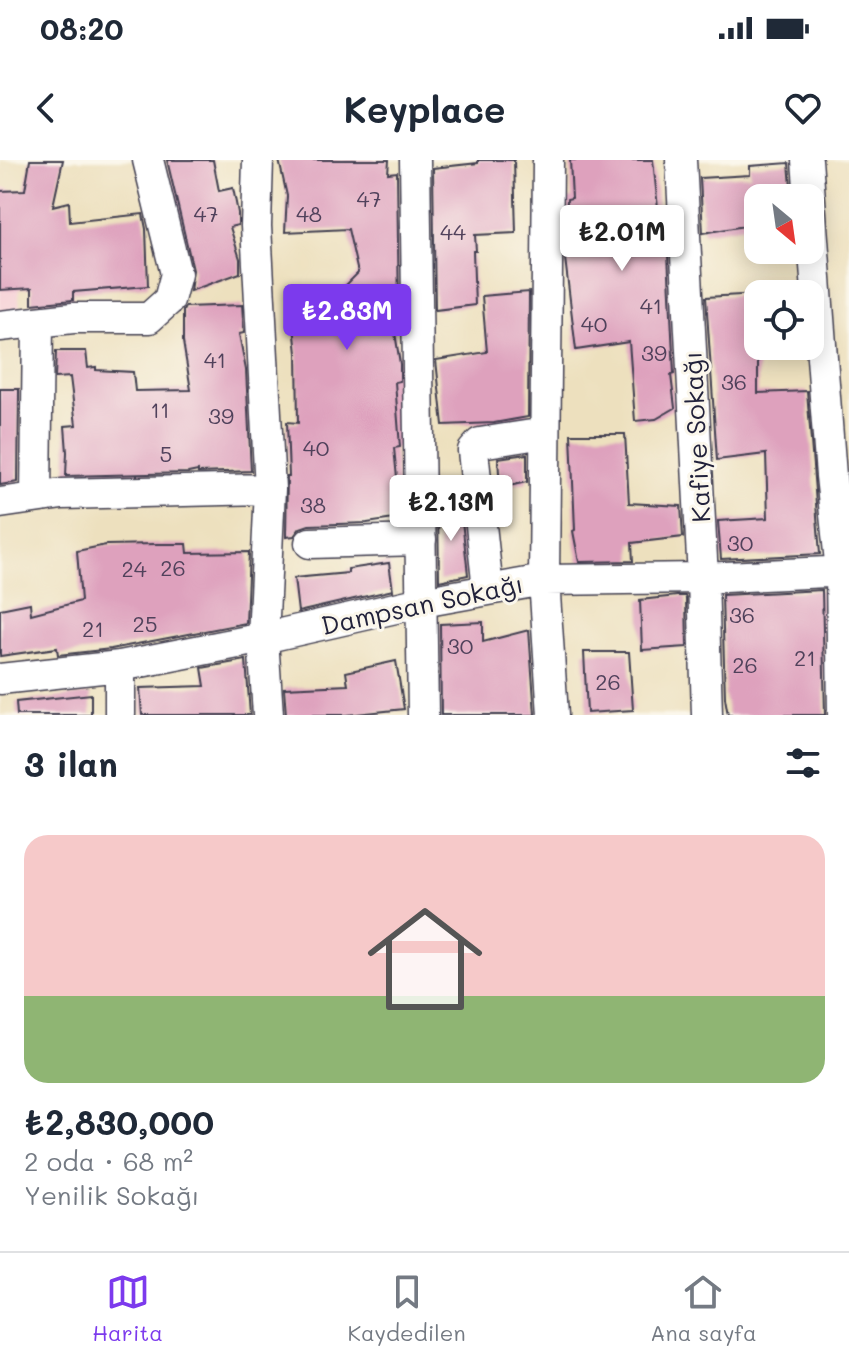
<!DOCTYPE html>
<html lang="tr">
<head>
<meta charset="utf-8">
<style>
  :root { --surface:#fff; --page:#f2f2f3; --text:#1f2937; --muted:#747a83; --line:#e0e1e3; --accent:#7c3aed }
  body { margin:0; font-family:Mali,sans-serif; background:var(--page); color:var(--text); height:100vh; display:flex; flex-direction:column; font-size:30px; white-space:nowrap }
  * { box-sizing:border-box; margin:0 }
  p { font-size:26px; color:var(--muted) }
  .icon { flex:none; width:44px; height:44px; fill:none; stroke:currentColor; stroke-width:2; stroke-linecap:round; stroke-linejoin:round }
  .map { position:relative; height:555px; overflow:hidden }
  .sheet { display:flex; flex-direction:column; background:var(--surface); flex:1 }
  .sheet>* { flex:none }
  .needle { width:52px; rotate:151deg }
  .controls { position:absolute; left:744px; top:24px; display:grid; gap:16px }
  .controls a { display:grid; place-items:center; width:80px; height:80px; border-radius:16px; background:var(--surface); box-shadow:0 4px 20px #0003; font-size:40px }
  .price { position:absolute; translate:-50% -68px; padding:0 18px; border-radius:8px; background:#fff; color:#222; font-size:26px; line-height:52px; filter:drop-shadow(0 2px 4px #0008) }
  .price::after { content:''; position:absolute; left:50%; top:48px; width:24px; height:18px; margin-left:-12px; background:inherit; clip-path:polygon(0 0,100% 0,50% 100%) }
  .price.on { background:var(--accent); color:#fff }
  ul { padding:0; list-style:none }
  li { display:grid; align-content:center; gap:16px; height:424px; padding:0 24px }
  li+li { border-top:2px solid var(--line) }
  li span { display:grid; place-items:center; height:248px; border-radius:24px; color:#555 }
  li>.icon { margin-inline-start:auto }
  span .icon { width:144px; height:144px; fill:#fffc; stroke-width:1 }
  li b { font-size:34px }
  h2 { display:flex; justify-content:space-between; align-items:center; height:96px; padding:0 24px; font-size:34px }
  .status { display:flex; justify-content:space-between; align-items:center; height:56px; padding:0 40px; background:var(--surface); direction:ltr }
  .status svg { height:22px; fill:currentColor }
  header { display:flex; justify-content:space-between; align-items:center; height:104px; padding:0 24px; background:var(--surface); font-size:36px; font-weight:700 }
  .dock { display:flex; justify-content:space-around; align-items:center; height:112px; border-top:2px solid var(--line); background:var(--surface); font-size:22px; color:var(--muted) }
  .dock a { display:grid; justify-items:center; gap:4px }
  .dock .on { color:var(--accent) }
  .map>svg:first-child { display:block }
  .built { fill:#f6cfd6 }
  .building { fill:#dea1bd }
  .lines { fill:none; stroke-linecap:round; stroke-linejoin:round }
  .minor-casing { stroke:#403e4f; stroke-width:33 }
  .minor { stroke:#fff; stroke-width:30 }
  .labels { text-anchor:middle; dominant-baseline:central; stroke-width:6; stroke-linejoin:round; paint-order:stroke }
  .number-label { font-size:22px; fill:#51425c }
  .street-label { font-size:26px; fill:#22223b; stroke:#fbf7ec }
</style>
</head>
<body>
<div class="status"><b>08:20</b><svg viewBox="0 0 49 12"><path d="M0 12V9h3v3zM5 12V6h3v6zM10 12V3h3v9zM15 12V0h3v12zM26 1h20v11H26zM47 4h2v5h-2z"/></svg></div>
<header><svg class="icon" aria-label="back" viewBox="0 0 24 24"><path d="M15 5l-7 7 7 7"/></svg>Keyplace<svg class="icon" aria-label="heart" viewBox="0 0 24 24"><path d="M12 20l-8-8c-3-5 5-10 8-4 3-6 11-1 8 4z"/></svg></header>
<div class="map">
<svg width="849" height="555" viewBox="0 0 849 555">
  <rect width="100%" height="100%" fill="#fbf7ec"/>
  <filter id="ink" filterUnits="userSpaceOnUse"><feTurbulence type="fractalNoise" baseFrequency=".0125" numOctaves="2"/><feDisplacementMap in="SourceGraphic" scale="16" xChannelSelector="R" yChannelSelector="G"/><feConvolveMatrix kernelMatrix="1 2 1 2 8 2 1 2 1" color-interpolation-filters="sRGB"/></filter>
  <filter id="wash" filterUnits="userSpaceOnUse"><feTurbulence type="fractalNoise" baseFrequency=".006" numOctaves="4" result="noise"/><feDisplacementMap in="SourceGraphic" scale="32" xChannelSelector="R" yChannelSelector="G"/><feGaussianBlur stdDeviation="1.8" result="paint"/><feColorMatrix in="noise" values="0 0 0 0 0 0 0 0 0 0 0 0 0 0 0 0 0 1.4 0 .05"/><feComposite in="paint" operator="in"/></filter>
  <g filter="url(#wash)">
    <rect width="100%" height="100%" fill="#ede0be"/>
    <path class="built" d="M 0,26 L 14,31 L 20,154 L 0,156 Z"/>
    <g id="blocks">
      <path class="building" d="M 30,0 L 63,0 L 53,46 L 69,42 L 70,62 L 143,54 L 146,69 L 148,126 L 73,132 L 73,140 L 32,144 L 32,128 L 0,130 L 0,31 L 25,30 Z
        M 167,0 L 213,0 L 219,31 L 233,28 L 238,53 L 238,65 L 230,67 L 240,99 L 240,113 L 190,131 L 193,110 Z
        M 279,0 L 389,0 L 388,13 L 397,12 L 399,154 L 399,159 L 393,160 L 400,204 L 400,221 L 395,222 L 400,287 L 394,288 L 401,358 L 367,363 L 309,365 L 300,368 L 294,376 L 286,377 L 287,316 L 289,316 L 287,262 L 298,263 L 297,193 L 293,157 L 347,148 L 344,127 L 358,113 L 348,69 L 285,72 L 287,36 Z
        M 478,0 L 514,0 L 516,73 L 475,75 L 476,91 L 473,91 L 475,145 L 435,150 L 433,8 L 478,3 Z
        M 570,0 L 653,0 L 659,58 L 666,55 L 674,214 L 671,215 L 675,248 L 656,259 L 635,261 L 629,182 L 576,190 L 565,98 L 567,39 L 572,38 Z
        M 789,3 L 792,38 L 758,38 L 758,55 L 745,56 L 745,66 L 703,73 L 700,18 L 750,15 L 750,6 Z
        M 529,132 L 528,257 L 494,263 L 443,265 L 436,200 L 487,192 L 482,136 Z
        M 758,134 L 758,233 L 807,231 L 820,394 L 721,399 L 718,361 L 768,358 L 766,294 L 717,300 L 706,137 Z
        M 242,145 L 244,173 L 239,174 L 246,210 L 251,311 L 198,313 L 198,311 L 188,313 L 66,316 L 67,292 L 65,266 L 76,265 L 70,217 L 55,218 L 56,191 L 86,191 L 88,208 L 96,207 L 96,210 L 133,212 L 135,231 L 191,230 L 183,182 L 183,151 L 185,147 Z
        M 0,229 L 19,229 L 19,233 L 18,322 L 0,325 Z
        M 571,274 L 625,274 L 629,343 L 681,346 L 683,377 L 632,383 L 633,401 L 579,402 L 573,371 L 575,370 Z
        M 527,294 L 527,322 L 500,328 L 498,298 Z
        M 460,343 L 468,415 L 439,421 L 438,345 Z
        M 157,384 L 187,384 L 188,393 L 249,392 L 246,463 L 111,489 L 58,495 L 57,488 L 0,496 L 0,449 L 30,443 L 31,454 L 81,441 L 77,391 L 106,385 Z
        M 389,403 L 393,430 L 298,452 L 294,418 L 348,413 L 348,409 Z
        M 822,430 L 825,555 L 728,555 L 725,538 L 722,435 Z
        M 677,436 L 685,436 L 686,439 L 687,487 L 642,490 L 640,440 Z
        M 483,462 L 483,482 L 529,470 L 535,555 L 441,555 L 440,464 Z
        M 584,492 L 629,492 L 633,550 L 587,553 Z
        M 246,500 L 250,555 L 142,555 L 140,528 L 205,526 L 202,508 Z
        M 396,501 L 404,549 L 347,555 L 286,555 L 284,528 L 348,525 L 346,512 Z
        M 91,534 L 91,555 L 17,555 L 16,542 Z"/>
    </g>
  </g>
  <g filter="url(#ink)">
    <use href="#blocks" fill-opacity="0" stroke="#403e4f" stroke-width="2"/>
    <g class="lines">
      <defs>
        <path id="minor" d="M 258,0 L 256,66 L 270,329
          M 415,0 L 423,555
          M 548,0 L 544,420 L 553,555
          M 681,0 L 703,418 L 707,555
          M 807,0 L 831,316 L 841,412 L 843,555
          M 0,166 L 73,158 L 149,158 L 169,140 L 176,114 L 148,0
          M 36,337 L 38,163
          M 0,343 L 62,334 L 270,329 L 263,478 L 268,555
          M 310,383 L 421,380
          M 488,430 L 473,291 L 480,283 L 545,273
          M 120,506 L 120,555
          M 0,519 L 120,506 L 263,478 L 422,442 L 544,420 L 703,418 L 849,411"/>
      </defs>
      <use href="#minor" class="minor-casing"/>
      <use href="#minor" class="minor"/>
    </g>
  </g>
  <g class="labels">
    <g class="number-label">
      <text x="369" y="38">47</text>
      <text x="206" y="53">47</text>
      <text x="309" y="53">48</text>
      <text x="453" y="71">44</text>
      <text x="651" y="145">41</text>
      <text x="594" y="163">40</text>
      <text x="654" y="192">39</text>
      <text x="215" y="199">41</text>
      <text x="734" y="221">36</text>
      <text x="160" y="249">11</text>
      <text x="221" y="255">39</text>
      <text x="316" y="287">40</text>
      <text x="166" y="293">5</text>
      <text x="313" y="344">38</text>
      <text x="740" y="382">30</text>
      <text x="173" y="407">26</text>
      <text x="134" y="408">24</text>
      <text x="742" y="454">36</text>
      <text x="145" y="463">25</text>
      <text x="93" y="468">21</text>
      <text x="460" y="485">30</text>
      <text x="805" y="497">21</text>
      <text x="745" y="504">26</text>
      <text x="608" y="521">26</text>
    </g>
    <g class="street-label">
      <text transform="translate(696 277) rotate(-93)">Kafiye Sokağı</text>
      <text transform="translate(422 444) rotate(-12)">Dampsan Sokağı</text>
    </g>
  </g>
</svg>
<div class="controls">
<a><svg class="needle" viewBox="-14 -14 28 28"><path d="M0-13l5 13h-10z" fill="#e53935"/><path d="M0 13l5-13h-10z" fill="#747a83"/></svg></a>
<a><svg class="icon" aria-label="locate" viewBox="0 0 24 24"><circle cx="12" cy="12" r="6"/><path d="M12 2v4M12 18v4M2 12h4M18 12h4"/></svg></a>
</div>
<b class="price" style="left:622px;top:113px">₺2.01M</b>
<b class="price on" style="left:347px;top:192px">₺2.83M</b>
<b class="price" style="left:451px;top:383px">₺2.13M</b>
</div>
<section class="sheet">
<h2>3 ilan<svg class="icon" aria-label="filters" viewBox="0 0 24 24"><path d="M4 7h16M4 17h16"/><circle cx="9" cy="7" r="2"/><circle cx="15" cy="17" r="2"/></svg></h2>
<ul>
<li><span style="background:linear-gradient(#f6c9c9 65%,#8fb573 0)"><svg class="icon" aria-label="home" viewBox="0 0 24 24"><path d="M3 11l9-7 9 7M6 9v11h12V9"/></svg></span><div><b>₺2,830,000</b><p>2 oda · 68 m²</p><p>Yenilik Sokağı</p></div></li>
</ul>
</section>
<nav class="dock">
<a class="on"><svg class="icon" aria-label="map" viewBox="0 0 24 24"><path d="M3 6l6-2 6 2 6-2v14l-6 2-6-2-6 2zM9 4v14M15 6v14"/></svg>Harita</a>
<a><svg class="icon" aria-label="saved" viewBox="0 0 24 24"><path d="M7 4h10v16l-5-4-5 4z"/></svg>Kaydedilen</a>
<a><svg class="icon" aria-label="home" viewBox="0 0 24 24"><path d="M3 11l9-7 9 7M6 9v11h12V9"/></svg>Ana sayfa</a>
</nav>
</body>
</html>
